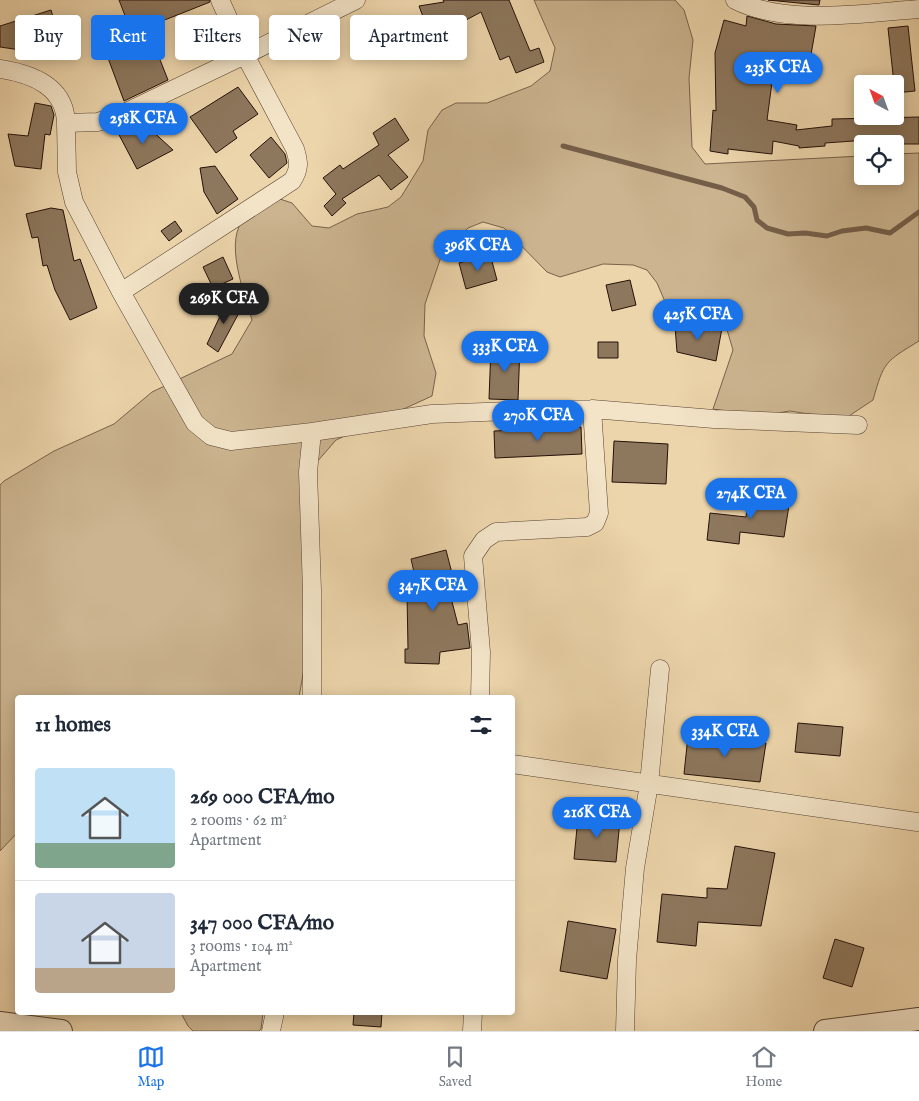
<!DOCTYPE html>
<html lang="en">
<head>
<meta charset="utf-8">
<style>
  :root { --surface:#fff; --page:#f2f2f3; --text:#1f2937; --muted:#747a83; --line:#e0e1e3; --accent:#1a73e8 }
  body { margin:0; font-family:"IM FELL English",serif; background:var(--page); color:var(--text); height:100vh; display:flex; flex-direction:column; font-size:19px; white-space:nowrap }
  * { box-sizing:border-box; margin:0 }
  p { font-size:16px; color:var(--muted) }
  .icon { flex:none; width:28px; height:28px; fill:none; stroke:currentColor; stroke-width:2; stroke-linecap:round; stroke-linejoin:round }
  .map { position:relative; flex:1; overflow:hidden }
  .side { position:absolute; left:15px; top:695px; width:500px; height:320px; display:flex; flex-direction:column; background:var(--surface); border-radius:5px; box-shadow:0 2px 12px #0003 }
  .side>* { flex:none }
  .top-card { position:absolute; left:15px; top:15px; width:500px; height:45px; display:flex; gap:10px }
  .needle { width:32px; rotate:319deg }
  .buttons { position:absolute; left:854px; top:75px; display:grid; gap:10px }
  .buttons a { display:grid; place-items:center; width:50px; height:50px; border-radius:5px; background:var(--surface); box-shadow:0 2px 12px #0003; font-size:25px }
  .price { position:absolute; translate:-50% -42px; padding:0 11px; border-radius:18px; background:var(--accent); color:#fff; font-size:16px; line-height:32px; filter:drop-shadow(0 1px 2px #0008) }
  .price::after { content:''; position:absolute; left:50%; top:30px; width:15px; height:11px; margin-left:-8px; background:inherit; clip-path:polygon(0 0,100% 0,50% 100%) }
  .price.active { background:#222; color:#fff }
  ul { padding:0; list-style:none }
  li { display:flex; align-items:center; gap:15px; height:125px; padding:0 20px }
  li+li { border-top:1px solid var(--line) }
  li span { display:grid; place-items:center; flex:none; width:140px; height:100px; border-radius:5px; color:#555 }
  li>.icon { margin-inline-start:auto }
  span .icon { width:60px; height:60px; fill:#fffc; stroke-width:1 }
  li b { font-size:21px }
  h2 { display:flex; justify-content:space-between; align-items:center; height:60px; padding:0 20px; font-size:21px }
  .chip { padding:0 18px; border-radius:5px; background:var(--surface); box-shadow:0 2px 12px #0003; font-size:18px; line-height:45px }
  .chip.active { background:var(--accent); color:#fff }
  .tabs { display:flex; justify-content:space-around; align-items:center; height:70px; border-top:1px solid var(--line); background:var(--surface); font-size:14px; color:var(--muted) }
  .tabs a { display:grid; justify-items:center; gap:2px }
  .tabs .active { color:var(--accent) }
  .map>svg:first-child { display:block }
  .green { fill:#cbb48f; stroke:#78624c }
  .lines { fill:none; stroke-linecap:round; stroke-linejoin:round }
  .stream { stroke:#745e49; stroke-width:5 }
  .building { fill:#8d775d; stroke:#241109 }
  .minor-casing { stroke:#564232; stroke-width:19 }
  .tertiary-casing { stroke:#564232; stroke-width:24 }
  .minor { stroke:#f3e4c8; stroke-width:18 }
  .tertiary { stroke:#f3e4c8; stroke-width:22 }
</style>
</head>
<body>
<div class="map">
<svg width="919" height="1031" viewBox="0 0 919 1031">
  <rect width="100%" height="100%" fill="#edd5ab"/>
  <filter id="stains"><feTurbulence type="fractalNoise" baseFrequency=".004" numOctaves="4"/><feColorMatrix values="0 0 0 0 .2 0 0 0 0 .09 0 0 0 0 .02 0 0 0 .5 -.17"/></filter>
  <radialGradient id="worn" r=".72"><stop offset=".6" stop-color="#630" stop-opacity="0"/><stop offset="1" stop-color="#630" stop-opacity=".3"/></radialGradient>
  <path class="green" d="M 534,0 L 675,0 L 684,10 L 693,40 L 689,78 L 692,147 L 705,164 L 862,156 L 862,176 L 895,176 L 895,154 L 919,153 L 919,341 C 885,362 884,361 873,400 L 849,416 L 835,418 L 790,411 L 760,416 L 713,409 L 733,350 L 725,323 L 712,316 L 669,311 L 657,283 L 647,270 L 633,265 L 603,264 L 560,277 L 547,272 L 504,228 L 483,222 L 468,228 L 442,254 L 425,304 L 424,336 L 436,373 L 432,396 L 336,440 L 316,463 L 305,663 L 299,697 L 18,698 L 17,833 L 0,851 L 0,485 L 4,481 L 54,451 L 114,424 L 152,392 L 232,354 L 252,320 C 245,295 222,238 246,217 C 255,209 269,204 280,199 L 292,203 L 312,226 L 329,228 L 357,214 L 388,207 L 401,197 L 423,161 L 428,130 L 442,110 L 456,103 L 487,103 L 531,86 L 550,71 L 555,48 Z
    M 181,1013 L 181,1012 L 263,1013 L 261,1029 L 259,1031 L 193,1031 L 188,1026 Z"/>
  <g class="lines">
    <path class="stream" d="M 563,146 L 722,188 L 745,197 L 754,207 L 757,220 L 767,228 L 788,234 L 805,233 L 827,236 L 842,231 L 866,228 L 890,233 L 919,212"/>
  </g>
  <path class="building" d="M 119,0 L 210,0 L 210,2 L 147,27 L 168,80 L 124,101 L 105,50 L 134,39 Z
    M 443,0 L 509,0 L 530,51 L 539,48 L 544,62 L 516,73 L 509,56 L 500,60 L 481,12 L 451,28 L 453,33 L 431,38 L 419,6 L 444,2 Z
    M 768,0 L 820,0 L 819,5 Z
    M 51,10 L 60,41 L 22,53 L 21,50 L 0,47 L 0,26 Z
    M 747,16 L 776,24 L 816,26 L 809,66 L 775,60 L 767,120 L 797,125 L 796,130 L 832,126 L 832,119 L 919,117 L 919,144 L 882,144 L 882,139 L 825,143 L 825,146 L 799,148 L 799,146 L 773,141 L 772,154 L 728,149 L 728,154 L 710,151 L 713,110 L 716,111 L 715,53 L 724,20 L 746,26 Z
    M 908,26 L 915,91 L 895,93 L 888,28 Z
    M 238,87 L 258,114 L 233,131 L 237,138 L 216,153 L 190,117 Z
    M 35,103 L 51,106 L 54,115 L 50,135 L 45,134 L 41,169 L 15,166 L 8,134 L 28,136 Z
    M 395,118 L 409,140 L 388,155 L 408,177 L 391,190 L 379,175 L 342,199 L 346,203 L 332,216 L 324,206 L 336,194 L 323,178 L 340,165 L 343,169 L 379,145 L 373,133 Z
    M 128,123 L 136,130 L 148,127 L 173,150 L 137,169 L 117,131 Z
    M 271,137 L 285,154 L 287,163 L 269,178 L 250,155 Z
    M 215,166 L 238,199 L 217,214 L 204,192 L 200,168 Z
    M 51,208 L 63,210 L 74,261 L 80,259 L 97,308 L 70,320 L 55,290 L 47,265 L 43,266 L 38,237 L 32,238 L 26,214 Z
    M 175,221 L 182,231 L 169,241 L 161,231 Z
    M 490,254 L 497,280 L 466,289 L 459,263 Z
    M 223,257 L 233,279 L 213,288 L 203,267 Z
    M 630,280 L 636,305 L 612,311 L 606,285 Z
    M 228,299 L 241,309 L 218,352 L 207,344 Z
    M 675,326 L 722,328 L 716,361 L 677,352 Z
    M 598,342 L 618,342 L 618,358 L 598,358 Z
    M 520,345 L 518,400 L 489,399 L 491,347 Z
    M 581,427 L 582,454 L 495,458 L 494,431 Z
    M 614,441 L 668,444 L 666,484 L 612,482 Z
    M 749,494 L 790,499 L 784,537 L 740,532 L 739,544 L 707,540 L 710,513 L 746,517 Z
    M 446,550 L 456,589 L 449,590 L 458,625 L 467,623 L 470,648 L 440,652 L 439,664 L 405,663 L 405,649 L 408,649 L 407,594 L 419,594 L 411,559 Z
    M 798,723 L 843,727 L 840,756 L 795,752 Z
    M 688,736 L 739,739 L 766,743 L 760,782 L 684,774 Z
    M 578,817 L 620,820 L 616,862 L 574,859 Z
    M 735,846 L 775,853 L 761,926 L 698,922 L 696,946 L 657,942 L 662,894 L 707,898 L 707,888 L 727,889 Z
    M 568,921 L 616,929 L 607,979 L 560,971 Z
    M 835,939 L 864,948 L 852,987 L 823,978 Z
    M 354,1012 L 382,1012 L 381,1027 L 353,1025 Z"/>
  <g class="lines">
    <defs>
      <path id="minor" d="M 735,0 C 786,26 864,13 919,9
        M 0,69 C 33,74 65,87 66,123 L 98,122 L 124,113 L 245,55 L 220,0
        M 66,123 L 67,172 L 74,202 L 121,292 L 195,423 L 211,436 L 231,441 L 312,432 L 308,472 L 312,590 L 312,698
        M 121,292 L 292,181 C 300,169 299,162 295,149 L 245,55 L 356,0
        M 312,432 L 432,414 L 538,410 L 592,409 L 714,419 L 858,425
        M 480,698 L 481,652 L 473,556 L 484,540 L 496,532 L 587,527 L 595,523 L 599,513 L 592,409
        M 512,764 L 917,822
        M 271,1031 L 275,1012
        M 472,1031 L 473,1012
        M 625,1031 L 627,960 L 635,868 L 649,784 L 660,669"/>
      <path id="tertiary" d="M 0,1023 L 61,1031
        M 825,1031 L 919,1019"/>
    </defs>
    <use href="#minor" class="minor-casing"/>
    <use href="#tertiary" class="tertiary-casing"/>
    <use href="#minor" class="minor"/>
    <use href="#tertiary" class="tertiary"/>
  </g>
  <rect width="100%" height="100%" filter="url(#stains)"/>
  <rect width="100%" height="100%" fill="url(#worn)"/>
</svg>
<div class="buttons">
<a><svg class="needle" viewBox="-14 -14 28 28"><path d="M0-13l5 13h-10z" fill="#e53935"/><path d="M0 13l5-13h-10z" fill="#747a83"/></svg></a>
<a><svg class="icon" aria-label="locate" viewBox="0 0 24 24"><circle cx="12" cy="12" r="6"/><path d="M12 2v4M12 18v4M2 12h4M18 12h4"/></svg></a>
</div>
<b class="price" style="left:778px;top:94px">233K CFA</b>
<b class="price" style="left:143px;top:145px">258K CFA</b>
<b class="price" style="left:478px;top:272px">396K CFA</b>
<b class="price active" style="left:224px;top:325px">269K CFA</b>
<b class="price" style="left:698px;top:341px">425K CFA</b>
<b class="price" style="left:505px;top:373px">333K CFA</b>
<b class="price" style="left:538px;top:442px">270K CFA</b>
<b class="price" style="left:751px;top:520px">274K CFA</b>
<b class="price" style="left:433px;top:612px">347K CFA</b>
<b class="price" style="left:725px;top:758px">334K CFA</b>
<b class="price" style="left:597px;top:839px">216K CFA</b>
<div class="top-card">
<a class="chip">Buy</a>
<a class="chip active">Rent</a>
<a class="chip">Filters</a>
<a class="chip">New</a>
<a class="chip">Apartment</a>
</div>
<section class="side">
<h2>11 homes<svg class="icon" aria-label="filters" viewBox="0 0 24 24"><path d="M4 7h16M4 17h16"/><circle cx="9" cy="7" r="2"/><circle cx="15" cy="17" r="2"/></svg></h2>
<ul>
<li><span style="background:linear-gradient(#bfe0f5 75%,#7fa58c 0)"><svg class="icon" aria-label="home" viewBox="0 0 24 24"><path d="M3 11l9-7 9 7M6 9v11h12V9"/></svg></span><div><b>269 000 CFA/mo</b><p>2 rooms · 62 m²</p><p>Apartment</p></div></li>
<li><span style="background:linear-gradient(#c9d6e8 75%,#b9a48a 0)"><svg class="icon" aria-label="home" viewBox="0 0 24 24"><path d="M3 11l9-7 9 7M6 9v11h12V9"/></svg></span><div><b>347 000 CFA/mo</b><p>3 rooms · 104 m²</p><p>Apartment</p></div></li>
</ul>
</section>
</div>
<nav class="tabs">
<a class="active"><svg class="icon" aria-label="map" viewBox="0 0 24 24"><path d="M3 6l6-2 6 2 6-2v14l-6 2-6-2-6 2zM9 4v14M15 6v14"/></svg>Map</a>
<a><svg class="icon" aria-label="saved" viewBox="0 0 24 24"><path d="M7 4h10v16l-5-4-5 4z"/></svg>Saved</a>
<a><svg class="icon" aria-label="home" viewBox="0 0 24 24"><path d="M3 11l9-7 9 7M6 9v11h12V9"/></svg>Home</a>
</nav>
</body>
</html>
